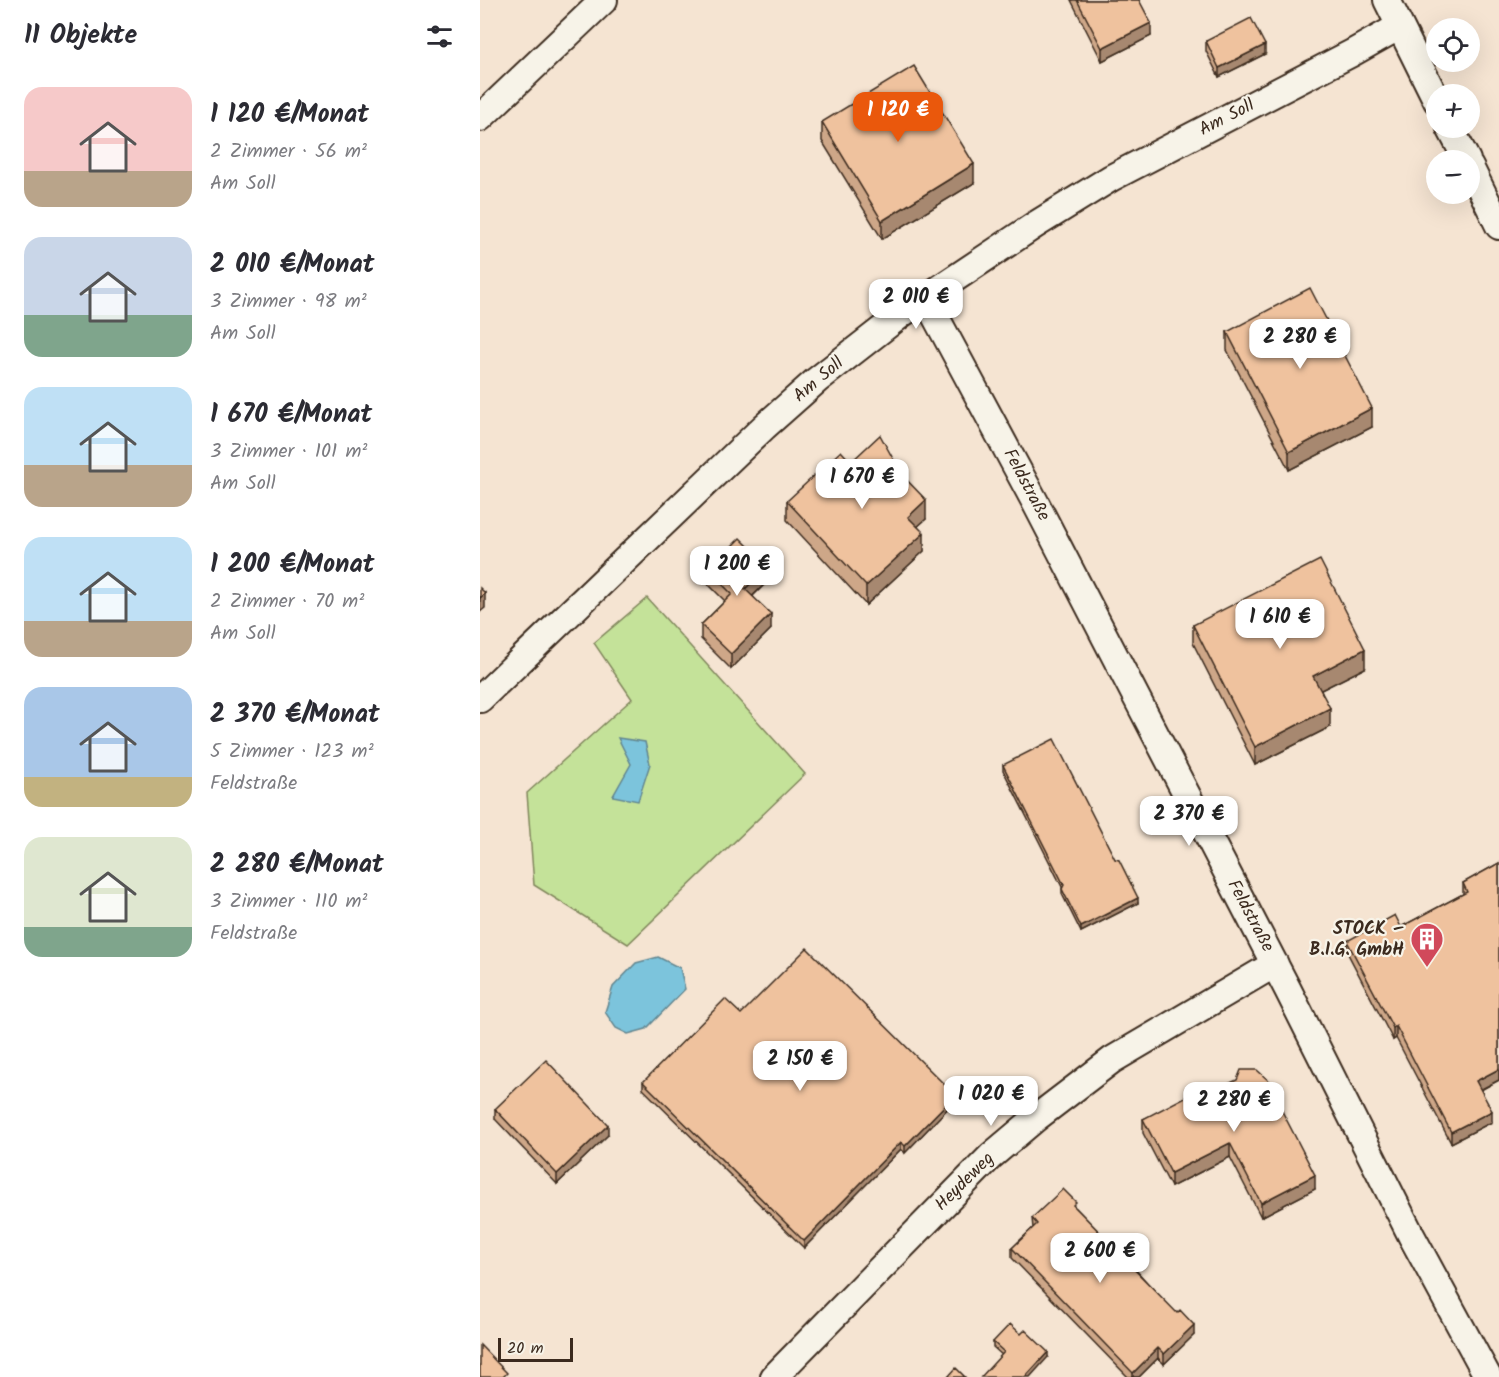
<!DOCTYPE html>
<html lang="de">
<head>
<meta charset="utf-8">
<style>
  :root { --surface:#fff; --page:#f2f2f3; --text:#2b2b33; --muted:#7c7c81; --accent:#ea580c }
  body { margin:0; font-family:Kalam,sans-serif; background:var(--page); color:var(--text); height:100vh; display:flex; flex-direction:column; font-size:22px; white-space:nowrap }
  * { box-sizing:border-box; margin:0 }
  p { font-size:20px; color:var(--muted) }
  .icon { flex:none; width:33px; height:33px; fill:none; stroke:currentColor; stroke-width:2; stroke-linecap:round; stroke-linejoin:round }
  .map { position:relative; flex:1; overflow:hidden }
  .drawer { display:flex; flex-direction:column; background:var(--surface); width:480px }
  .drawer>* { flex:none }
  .tools { position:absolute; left:946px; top:18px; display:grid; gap:12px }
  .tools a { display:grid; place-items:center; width:54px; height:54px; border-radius:50%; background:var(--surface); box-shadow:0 6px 24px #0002; font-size:30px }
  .scale { position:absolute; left:18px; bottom:15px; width:75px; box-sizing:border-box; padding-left:6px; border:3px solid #3b2a1e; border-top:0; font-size:16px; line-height:21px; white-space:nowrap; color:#3b2a1e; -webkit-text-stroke:4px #f7f3e8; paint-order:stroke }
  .price { position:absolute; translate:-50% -51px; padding:0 14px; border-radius:12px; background:#fff; color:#222; font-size:20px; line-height:39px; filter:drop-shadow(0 2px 3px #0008) }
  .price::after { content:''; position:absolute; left:50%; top:36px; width:18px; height:14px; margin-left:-9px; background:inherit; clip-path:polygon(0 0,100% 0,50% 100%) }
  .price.active { background:var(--accent); color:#fff }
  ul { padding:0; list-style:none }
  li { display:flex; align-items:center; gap:18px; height:150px; padding:0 24px }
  li span { display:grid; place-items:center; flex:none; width:168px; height:120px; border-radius:18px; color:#555 }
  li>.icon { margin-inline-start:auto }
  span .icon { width:72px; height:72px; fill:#fffc; stroke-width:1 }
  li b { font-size:26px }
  h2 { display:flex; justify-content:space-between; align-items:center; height:72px; padding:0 24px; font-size:26px }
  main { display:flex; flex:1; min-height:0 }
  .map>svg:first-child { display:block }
  .green { fill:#c4e299; stroke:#80865c; stroke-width:1.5 }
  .water { fill:#7cc4dc; stroke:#628690; stroke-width:1.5 }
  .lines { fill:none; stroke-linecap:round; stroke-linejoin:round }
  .minor-casing { stroke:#3b2a1e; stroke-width:30 }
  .minor { stroke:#f7f3e8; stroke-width:26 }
  .wall { fill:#cea788; stroke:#3b2a1e; stroke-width:1.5 }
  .shaded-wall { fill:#a7886f; stroke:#3b2a1e; stroke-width:1.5 }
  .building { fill:#efc29e; stroke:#3b2a1e; stroke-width:1.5 }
  .labels { text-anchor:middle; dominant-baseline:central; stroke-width:4.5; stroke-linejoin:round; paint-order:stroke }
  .street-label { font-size:18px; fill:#3b2a1e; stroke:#f7f3e8 }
  .poi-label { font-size:18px; font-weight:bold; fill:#3b2a1e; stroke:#f7f3e8; text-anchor:end }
</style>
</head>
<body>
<main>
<section class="drawer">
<h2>11 Objekte<svg class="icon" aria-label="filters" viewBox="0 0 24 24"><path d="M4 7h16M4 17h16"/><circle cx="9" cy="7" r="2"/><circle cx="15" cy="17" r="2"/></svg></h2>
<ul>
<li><span style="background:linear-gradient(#f6c9c9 70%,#b9a48a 0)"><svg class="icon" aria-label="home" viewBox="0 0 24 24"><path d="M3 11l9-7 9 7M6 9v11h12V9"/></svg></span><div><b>1 120 €/Monat</b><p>2 Zimmer · 56 m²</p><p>Am Soll</p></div></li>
<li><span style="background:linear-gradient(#c9d6e8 65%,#7fa58c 0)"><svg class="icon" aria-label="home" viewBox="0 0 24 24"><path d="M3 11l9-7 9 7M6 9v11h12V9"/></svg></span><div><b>2 010 €/Monat</b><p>3 Zimmer · 98 m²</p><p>Am Soll</p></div></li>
<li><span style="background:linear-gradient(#bfe0f5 65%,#b9a48a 0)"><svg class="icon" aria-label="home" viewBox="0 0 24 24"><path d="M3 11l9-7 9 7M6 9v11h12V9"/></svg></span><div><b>1 670 €/Monat</b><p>3 Zimmer · 101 m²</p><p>Am Soll</p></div></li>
<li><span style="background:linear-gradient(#bfe0f5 70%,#b9a48a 0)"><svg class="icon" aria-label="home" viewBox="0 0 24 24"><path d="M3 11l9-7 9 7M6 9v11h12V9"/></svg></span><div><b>1 200 €/Monat</b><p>2 Zimmer · 70 m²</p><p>Am Soll</p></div></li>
<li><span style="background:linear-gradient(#a9c7e8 75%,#c2b280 0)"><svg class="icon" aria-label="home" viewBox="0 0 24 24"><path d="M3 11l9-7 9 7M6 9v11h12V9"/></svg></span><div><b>2 370 €/Monat</b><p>5 Zimmer · 123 m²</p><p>Feldstraße</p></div></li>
<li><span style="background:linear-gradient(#dfe7d0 75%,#7fa58c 0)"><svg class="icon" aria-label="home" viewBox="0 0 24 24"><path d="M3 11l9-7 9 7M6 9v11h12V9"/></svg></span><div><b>2 280 €/Monat</b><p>3 Zimmer · 110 m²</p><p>Feldstraße</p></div></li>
</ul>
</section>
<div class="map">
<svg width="1019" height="1377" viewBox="0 0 1019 1377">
  <rect width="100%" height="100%" fill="#f5e4d2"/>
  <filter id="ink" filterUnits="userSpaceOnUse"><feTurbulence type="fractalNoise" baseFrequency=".0167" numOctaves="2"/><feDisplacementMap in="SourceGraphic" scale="12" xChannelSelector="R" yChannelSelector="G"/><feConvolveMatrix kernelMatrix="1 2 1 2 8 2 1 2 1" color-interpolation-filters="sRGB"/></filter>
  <g filter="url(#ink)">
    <path class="green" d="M 167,598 L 325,774 L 148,944 L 54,885 L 47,793 L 152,699 L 114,643 Z"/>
    <path class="water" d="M 138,738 L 165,742 L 170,764 L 158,801 L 133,796 L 151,764 Z
      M 178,957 L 200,968 L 205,989 L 166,1029 L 148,1034 L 136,1028 L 125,1012 L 133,987 L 156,963 Z"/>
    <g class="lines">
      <defs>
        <path id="minor" d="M 907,0 L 957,101
          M 0,118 L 124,0
          M 970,128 L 987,160
          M 990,167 L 1019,226
          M 445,297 L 554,500 L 808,990 L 931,1235 L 1008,1377
          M 0,699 L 284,427 L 337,380 L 423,313 L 555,225 L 631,178 L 872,53 L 920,26
          M 294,1377 L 511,1156 L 556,1118 L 632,1060 L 795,964"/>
      </defs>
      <use href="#minor" class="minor-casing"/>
      <use href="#minor" class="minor"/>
    </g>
    <path class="wall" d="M 591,0 L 659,0 L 671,36 L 622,61 Z
      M 726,41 L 785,54 L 739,77 L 726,51 Z
      M 342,122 L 494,183 L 402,239 L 342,141 Z
      M 747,332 L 892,427 L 809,470 L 747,350 Z
      M 371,462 L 446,519 L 438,526 L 444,551 L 386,605 L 307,520 L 307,501 Z
      M 228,570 L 288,581 L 273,596 L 291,629 L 251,669 L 221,639 L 221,625 L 245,601 L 228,584 Z
      M 713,625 L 885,668 L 841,690 L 850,727 L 775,765 L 713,643 Z
      M 523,765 L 635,859 L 658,903 L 601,932 L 582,894 L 582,887 L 523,770 Z
      M 1019,863 L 1019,1080 L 1001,1090 L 1012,1122 L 971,1143 L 916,1038 L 913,1040 L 867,952 L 867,941 L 921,927 L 983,894 L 983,883 Z
      M 163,1082 L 475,1101 L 425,1153 L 421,1149 L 324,1248 L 163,1089 Z
      M 789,1087 L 835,1189 L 781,1217 L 750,1157 L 691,1187 L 663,1133 L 663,1119 L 733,1091 Z
      M 15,1109 L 128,1135 L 77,1184 L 15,1119 Z
      M 596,1208 L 656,1270 L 714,1335 L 684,1364 L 678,1358 L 659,1377 L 648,1377 L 532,1258 L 532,1248 L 553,1228 L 552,1218 Z
      M 541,1334 L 568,1357 L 522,1355 L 513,1347 L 513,1342 Z"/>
    <path class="shaded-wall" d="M 671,23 L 671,36 L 622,61 L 622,48 Z
      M 785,45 L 785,54 L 739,77 L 739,68 Z
      M 494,164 L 494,183 L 402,239 L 402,221 Z
      M 892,408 L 892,427 L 809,470 L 809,452 Z
      M 446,500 L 446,519 L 428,535 L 428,517 Z
      M 444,533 L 444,551 L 386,605 L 386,586 Z
      M 288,566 L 288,581 L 265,603 L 265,589 Z
      M 5,593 L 5,608 L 0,612 L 0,598 Z
      M 291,614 L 291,629 L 251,669 L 251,654 Z
      M 885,649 L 885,668 L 833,694 L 833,676 Z
      M 850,708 L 850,727 L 775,765 L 775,747 Z
      M 658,898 L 658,903 L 601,932 L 601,927 Z
      M 916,1026 L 916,1038 L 913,1040 L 913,1028 Z
      M 1019,1069 L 1019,1080 L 996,1092 L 996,1081 Z
      M 475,1095 L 475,1101 L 425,1153 L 425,1146 Z
      M 1012,1111 L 1012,1122 L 971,1143 L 971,1132 Z
      M 128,1125 L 128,1135 L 77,1184 L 77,1174 Z
      M 421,1142 L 421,1149 L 324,1248 L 324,1241 Z
      M 750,1143 L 750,1157 L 691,1187 L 691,1173 Z
      M 835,1175 L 835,1189 L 781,1217 L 781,1203 Z
      M 714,1325 L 714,1335 L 684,1364 L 684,1354 Z
      M 678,1348 L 678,1358 L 659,1377 L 653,1377 L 653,1373 Z
      M 568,1352 L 568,1357 L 550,1377 L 545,1377 Z"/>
    <path class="building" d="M 597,0 L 659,0 L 671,23 L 622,48 Z
      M 771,18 L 785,45 L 739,68 L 726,41 Z
      M 434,66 L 494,164 L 402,221 L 342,122 Z
      M 830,288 L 892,408 L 809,452 L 747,332 Z
      M 400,435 L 422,475 L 446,500 L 428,517 L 444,533 L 386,586 L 307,501 L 361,451 L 371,462 Z
      M 260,538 L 288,566 L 265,589 L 291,614 L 251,654 L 221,625 L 252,594 L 228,570 Z
      M 840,560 L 885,649 L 833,676 L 850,708 L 775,747 L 713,625 Z
      M 0,588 L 5,593 L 0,598 Z
      M 574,739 L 635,859 L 639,860 L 658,898 L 601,927 L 582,889 L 584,885 L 523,765 Z
      M 1019,863 L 1019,1069 L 996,1081 L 1012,1111 L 971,1132 L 916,1026 L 913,1028 L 867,941 L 915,915 L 921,927 L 987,892 L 983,883 Z
      M 327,948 L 475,1095 L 425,1146 L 421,1142 L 324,1241 L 163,1082 L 245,999 L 261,1014 Z
      M 66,1060 L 128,1125 L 77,1174 L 15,1109 Z
      M 761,1070 L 777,1070 L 789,1081 L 788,1084 L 835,1175 L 781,1203 L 750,1143 L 691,1173 L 663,1119 L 730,1084 L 733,1091 L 757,1080 Z
      M 583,1189 L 596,1202 L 593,1205 L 639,1252 L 641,1250 L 656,1264 L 652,1267 L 697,1313 L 700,1310 L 714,1325 L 684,1354 L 678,1348 L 653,1373 L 532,1248 L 557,1224 L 552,1218 Z
      M 530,1324 L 541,1334 L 545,1330 L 568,1352 L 545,1377 L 501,1377 L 524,1352 L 513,1342 Z
      M 0,1345 L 27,1373 L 23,1377 L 0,1377 Z
      M 476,1368 L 485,1377 L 468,1377 Z"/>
  </g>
  <defs>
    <symbol id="building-pin" viewBox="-11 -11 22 30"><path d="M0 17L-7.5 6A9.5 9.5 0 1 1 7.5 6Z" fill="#d1495b" stroke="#f7f3e8"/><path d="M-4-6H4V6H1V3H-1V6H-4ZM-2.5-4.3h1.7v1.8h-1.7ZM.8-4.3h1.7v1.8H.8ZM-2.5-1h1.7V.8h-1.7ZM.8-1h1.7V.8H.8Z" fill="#fff"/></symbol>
  </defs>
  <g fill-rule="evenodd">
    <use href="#building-pin" x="928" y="920" width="38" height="52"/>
  </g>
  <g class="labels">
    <g class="street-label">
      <text transform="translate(747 118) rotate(-27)">Am Soll</text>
      <text transform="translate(339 380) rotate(-40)">Am Soll</text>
      <text transform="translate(546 485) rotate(62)">Feldstraße</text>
      <text transform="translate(770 916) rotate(62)">Feldstraße</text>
      <text transform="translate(485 1182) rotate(-45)">Heydeweg</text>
    </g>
    <g class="poi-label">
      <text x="924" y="929">STOCK –<tspan x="924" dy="21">B.I.G. GmbH</tspan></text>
    </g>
  </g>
</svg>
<div class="tools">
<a><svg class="icon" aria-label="locate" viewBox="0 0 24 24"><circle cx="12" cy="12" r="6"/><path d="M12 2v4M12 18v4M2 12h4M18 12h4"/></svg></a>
<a>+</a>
<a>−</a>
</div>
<div class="scale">20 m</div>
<b class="price active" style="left:418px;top:143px">1 120 €</b>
<b class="price" style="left:436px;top:330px">2 010 €</b>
<b class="price" style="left:820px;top:370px">2 280 €</b>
<b class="price" style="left:382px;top:510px">1 670 €</b>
<b class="price" style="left:257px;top:597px">1 200 €</b>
<b class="price" style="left:800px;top:650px">1 610 €</b>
<b class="price" style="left:709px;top:847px">2 370 €</b>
<b class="price" style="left:320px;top:1092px">2 150 €</b>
<b class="price" style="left:511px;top:1127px">1 020 €</b>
<b class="price" style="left:754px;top:1133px">2 280 €</b>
<b class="price" style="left:620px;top:1284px">2 600 €</b>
</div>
</main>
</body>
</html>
